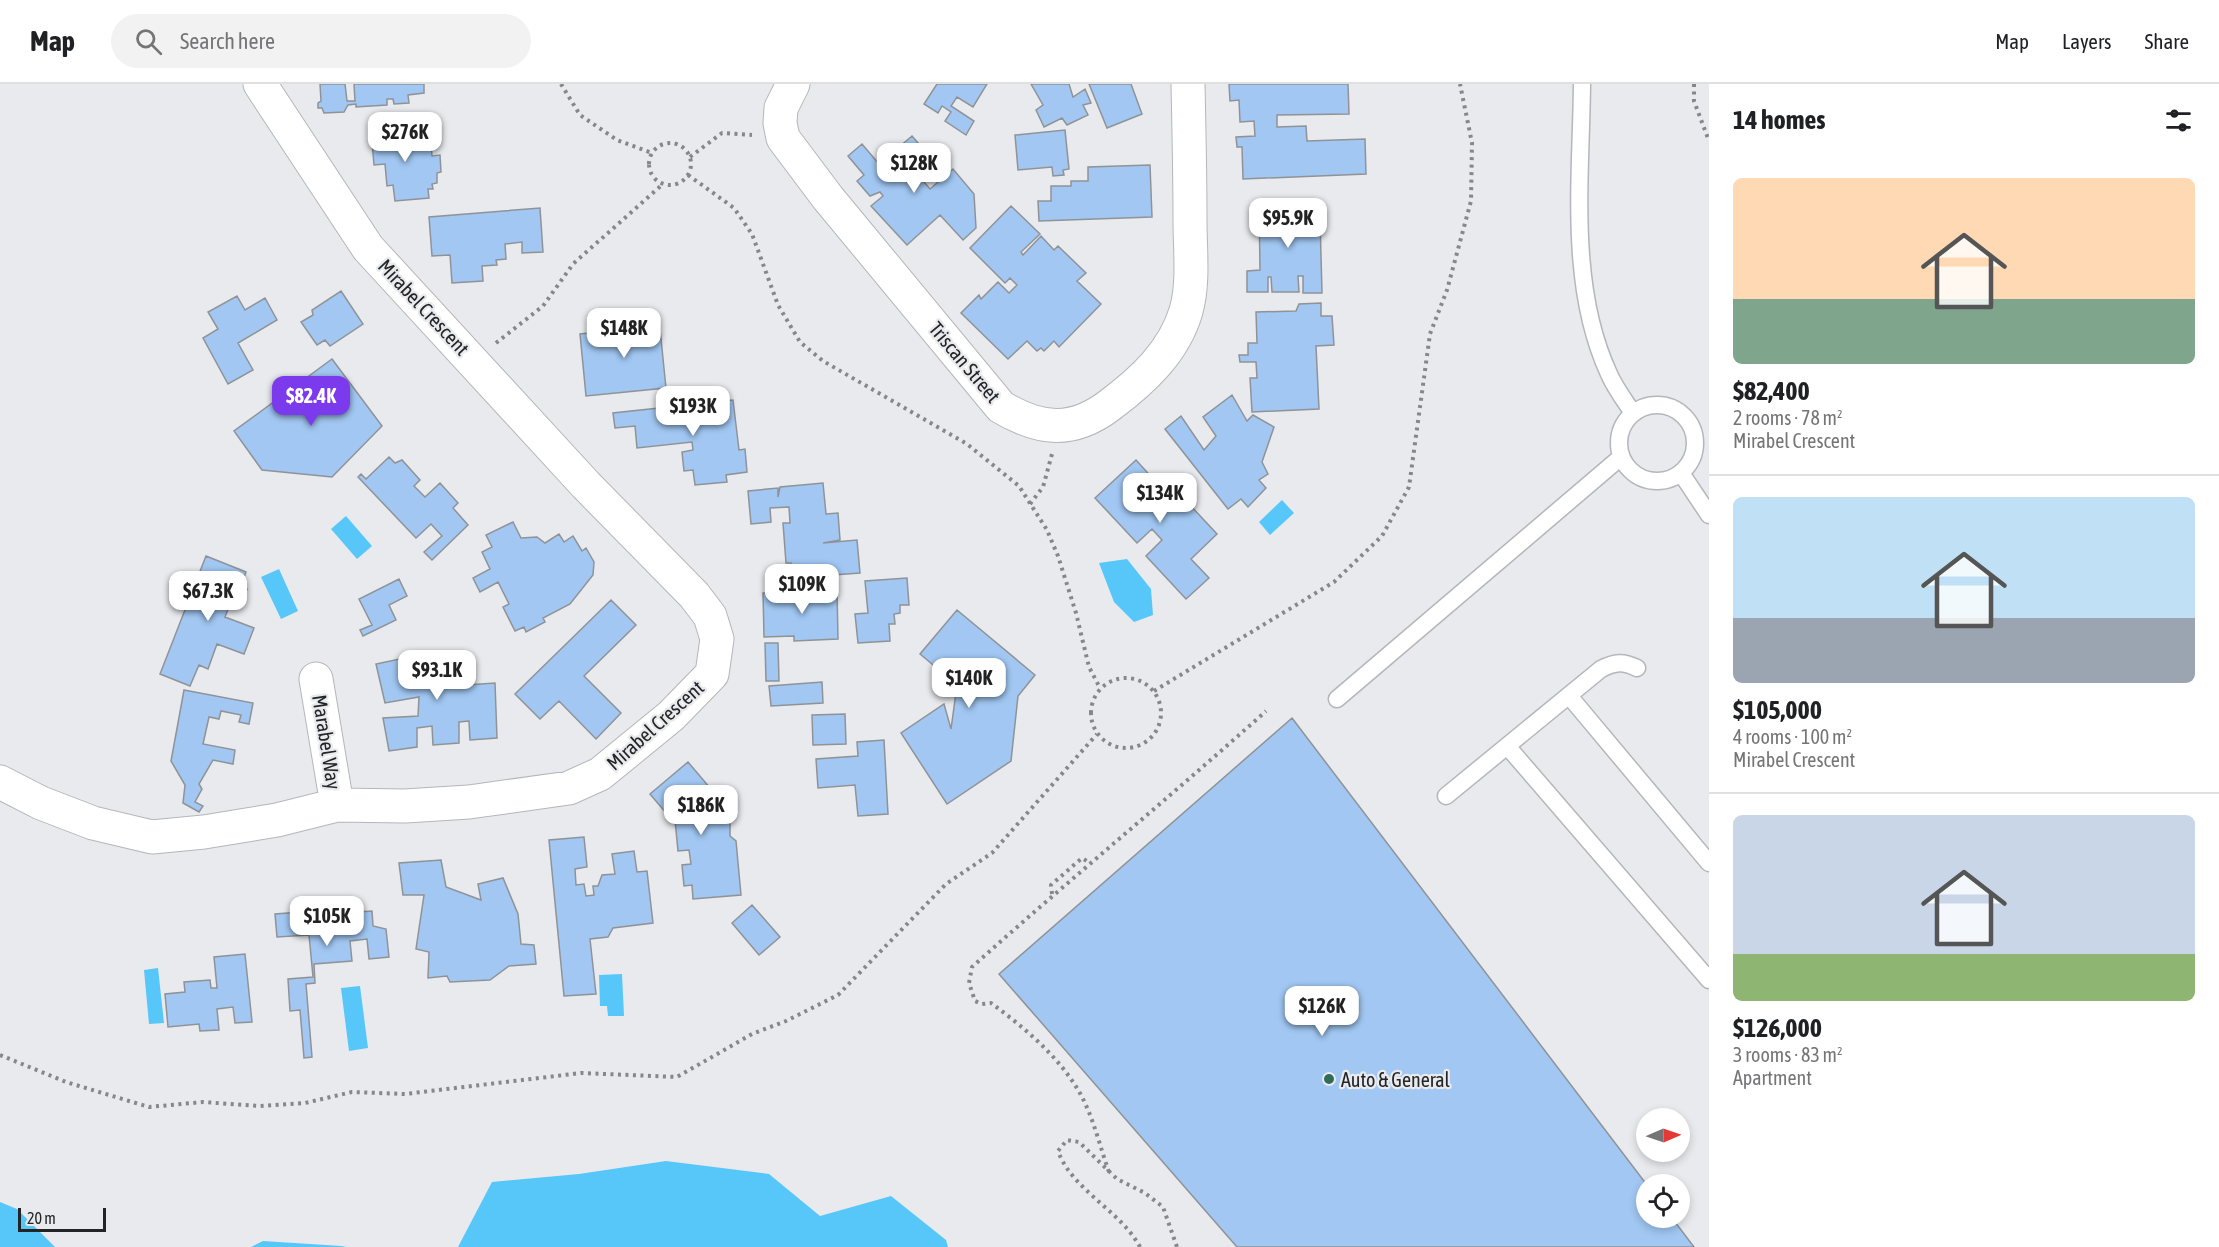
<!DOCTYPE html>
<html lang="en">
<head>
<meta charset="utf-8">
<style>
  :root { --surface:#fff; --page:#f2f2f2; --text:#202124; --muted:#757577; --line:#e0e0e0; --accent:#7c3aed }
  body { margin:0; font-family:"Asap Condensed",sans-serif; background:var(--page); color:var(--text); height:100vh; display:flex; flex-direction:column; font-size:22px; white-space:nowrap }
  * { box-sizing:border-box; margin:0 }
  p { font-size:20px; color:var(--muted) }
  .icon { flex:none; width:33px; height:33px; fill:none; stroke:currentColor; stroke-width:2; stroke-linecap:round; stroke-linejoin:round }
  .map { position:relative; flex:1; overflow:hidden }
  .details { display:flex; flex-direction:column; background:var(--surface); width:510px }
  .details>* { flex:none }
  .needle { width:39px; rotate:88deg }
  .fabs { position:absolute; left:1636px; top:1024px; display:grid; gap:12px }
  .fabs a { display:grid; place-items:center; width:54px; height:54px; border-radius:50%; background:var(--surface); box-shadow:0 3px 9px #0003; font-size:30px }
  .scale { position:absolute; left:18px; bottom:15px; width:88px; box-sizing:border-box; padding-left:6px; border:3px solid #232425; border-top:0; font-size:16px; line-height:21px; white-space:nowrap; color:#232425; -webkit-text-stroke:4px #e8eaee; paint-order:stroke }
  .price { position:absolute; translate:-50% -51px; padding:0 14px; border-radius:12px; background:#fff; color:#222; font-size:20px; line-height:39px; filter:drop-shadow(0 2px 3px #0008) }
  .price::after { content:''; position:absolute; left:50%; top:36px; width:18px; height:14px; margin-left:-9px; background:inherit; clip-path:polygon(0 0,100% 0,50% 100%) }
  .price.active { background:var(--accent); color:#fff }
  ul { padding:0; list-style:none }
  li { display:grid; align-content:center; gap:12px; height:318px; padding:0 24px }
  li+li { border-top:2px solid var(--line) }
  li span { display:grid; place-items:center; height:186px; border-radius:9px; color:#555 }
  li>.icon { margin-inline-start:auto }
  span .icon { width:108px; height:108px; fill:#fffc; stroke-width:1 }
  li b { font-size:26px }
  h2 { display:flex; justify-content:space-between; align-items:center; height:72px; padding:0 24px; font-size:26px }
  header { display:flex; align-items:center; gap:36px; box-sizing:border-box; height:84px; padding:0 30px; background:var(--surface); border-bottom:2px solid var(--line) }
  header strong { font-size:28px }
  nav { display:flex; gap:33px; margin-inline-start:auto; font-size:21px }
  .search { width:420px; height:54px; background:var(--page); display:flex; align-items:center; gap:15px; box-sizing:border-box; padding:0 21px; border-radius:33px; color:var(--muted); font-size:22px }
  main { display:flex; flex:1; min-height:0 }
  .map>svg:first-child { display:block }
  .water { fill:#57c6f8 }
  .building { fill:#a1c7f2; stroke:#8f9397; stroke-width:1.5 }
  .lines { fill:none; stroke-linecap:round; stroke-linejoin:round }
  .lane-casing { stroke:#b5b6bb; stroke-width:19 }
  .street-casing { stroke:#b5b6bb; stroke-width:35 }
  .path { stroke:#858789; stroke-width:4; stroke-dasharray:3 4.5; stroke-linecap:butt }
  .lane { stroke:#fff; stroke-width:16 }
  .street { stroke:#fff; stroke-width:33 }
  .poi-dot { fill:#306d58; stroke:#e8eaee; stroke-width:2 }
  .labels { text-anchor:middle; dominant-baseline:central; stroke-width:4.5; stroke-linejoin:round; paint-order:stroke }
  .street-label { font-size:20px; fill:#232425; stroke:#e8eaee }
  .poi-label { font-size:20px; fill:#232425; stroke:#e8eaee; text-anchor:start }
</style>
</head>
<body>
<header>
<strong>Map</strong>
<div class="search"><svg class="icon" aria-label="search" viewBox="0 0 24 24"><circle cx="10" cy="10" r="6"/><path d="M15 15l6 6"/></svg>Search here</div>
<nav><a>Map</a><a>Layers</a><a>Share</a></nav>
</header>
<main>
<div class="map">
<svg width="1709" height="1163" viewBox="0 0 1709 1163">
  <rect width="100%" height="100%" fill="#e8eaee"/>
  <path class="water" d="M 1282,416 L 1294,429 L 1270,451 L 1259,438 Z
    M 346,432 L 372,462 L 357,475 L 331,445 Z
    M 1127,475 L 1151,505 L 1153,531 L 1134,538 L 1114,518 L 1099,479 Z
    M 279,485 L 298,527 L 281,535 L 261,493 Z
    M 158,884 L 164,939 L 149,940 L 144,886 Z
    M 622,890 L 624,932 L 608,932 L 607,922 L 600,922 L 599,891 Z
    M 360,902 L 368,964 L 349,967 L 341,904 Z
    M 666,1077 L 769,1090 L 820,1132 L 891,1112 L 946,1156 L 948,1163 L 458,1163 L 492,1098 L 579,1090 Z
    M 0,1118 L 17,1125 L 55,1163 L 0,1163 Z
    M 263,1157 L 341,1162 L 347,1163 L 251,1163 Z"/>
  <path class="building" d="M 320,0 L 345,0 L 347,17 L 355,17 L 354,0 L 424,0 L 424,9 L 408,11 L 409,19 L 394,20 L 393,15 L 387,15 L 387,21 L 356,23 L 356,20 L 348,21 L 344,28 L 324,29 L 322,24 L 318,24 L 318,19 L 321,17 Z
    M 937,0 L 987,0 L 973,23 L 957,13 L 951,22 L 974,37 L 966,51 L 945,37 L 951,28 L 942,22 L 938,29 L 924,20 Z
    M 1031,0 L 1069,0 L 1073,13 L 1085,5 L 1091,19 L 1083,21 L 1088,31 L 1067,41 L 1062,34 L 1044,43 L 1036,26 L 1043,21 Z
    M 1089,0 L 1131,0 L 1142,30 L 1107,44 Z
    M 1229,0 L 1348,0 L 1349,30 L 1277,31 L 1277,43 L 1306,42 L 1307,57 L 1365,55 L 1366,90 L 1243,95 L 1242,63 L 1237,63 L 1236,53 L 1255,52 L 1254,37 L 1240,38 L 1239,16 L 1230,17 Z
    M 409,43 L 410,63 L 431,60 L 432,72 L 440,71 L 441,88 L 437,89 L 437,99 L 432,100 L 433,105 L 428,105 L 429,114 L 395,117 L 393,101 L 387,102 L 385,80 L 374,81 L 371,46 Z
    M 1065,46 L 1069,85 L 1063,86 L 1064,91 L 1053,92 L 1052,83 L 1018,86 L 1015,51 Z
    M 912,52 L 924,66 L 908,79 L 930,105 L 953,85 L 974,110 L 976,144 L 963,156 L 940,131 L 907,161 L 871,122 L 883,112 L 880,108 L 870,112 L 857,97 L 864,91 L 848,72 L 862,60 L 879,80 Z
    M 1150,81 L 1152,133 L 1039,137 L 1038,117 L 1051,117 L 1051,102 L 1071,102 L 1071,97 L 1088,97 L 1088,83 Z
    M 1307,115 L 1308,135 L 1320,135 L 1322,209 L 1303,209 L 1303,192 L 1298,192 L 1299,208 L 1272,208 L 1271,193 L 1268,193 L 1268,208 L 1247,208 L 1247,187 L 1260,186 L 1259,116 Z
    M 1011,122 L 1040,150 L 1021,168 L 1023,171 L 1041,152 L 1054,166 L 1058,162 L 1086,189 L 1077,197 L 1101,220 L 1059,263 L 1054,257 L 1044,267 L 1041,264 L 1037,267 L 1027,257 L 1008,275 L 961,229 L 979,211 L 981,215 L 998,198 L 1009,209 L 1017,201 L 1010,194 L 1005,199 L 970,164 Z
    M 540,124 L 543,168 L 522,169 L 522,158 L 505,160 L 506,175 L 496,176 L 497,181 L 482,182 L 483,197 L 452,199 L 450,171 L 432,172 L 429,133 Z
    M 341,207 L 363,240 L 330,262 L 325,256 L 317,261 L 301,238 L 313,231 L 312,226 Z
    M 237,212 L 245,226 L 265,214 L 277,236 L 238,259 L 253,286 L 228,300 L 203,254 L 218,245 L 208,228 Z
    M 1321,219 L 1321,232 L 1332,232 L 1334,261 L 1316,262 L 1319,325 L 1252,328 L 1250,294 L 1257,294 L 1256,278 L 1240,278 L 1239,271 L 1248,271 L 1248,259 L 1257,259 L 1256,228 L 1296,227 L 1299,220 Z
    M 659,235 L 666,304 L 586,312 L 580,250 L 597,248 L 598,258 L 614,257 L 612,240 Z
    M 332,275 L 382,342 L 332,393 L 262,386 L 234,347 Z
    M 1232,311 L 1247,337 L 1253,331 L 1274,343 L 1262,378 L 1268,390 L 1259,396 L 1266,404 L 1248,423 L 1241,415 L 1228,425 L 1165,345 L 1181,332 L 1204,366 L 1216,352 L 1203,333 Z
    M 733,316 L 739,366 L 745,365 L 747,388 L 726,391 L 727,398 L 695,401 L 693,386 L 684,387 L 682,368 L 693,366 L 692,358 L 637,364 L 635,342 L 615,344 L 613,329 Z
    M 389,373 L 395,379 L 402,376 L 420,396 L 414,402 L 425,413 L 440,399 L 458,419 L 453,424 L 468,441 L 432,476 L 424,468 L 442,452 L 431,440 L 416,454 L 358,393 L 361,390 L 366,395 Z
    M 1136,376 L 1155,397 L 1162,391 L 1217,450 L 1191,475 L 1209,494 L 1186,515 L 1146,472 L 1162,456 L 1152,445 L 1137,459 L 1095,414 Z
    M 823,399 L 826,430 L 838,429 L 840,456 L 823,459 L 857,456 L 860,489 L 792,494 L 791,479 L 786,479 L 783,439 L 790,439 L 789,423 L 770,424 L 771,438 L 751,440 L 748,407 L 778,404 L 778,413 L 780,403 Z
    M 513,438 L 521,454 L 537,453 L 545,459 L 559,450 L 564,458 L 573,452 L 582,467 L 586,464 L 594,478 L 593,491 L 570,520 L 543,534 L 545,538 L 526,548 L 524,543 L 515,547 L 503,523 L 509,520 L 498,498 L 480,508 L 473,494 L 490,485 L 482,468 L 492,463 L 486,451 Z
    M 206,472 L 246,488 L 241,502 L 247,505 L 243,516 L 233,512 L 225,533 L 254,544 L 244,570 L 217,560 L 208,585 L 199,581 L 190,602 L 160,590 Z
    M 907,494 L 909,521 L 900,521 L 900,529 L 894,530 L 895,540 L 889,540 L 890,557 L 858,559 L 855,530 L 868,529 L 865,497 Z
    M 399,495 L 407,512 L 389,521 L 396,536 L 363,552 L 360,546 L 372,541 L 359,515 Z
    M 837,506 L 838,555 L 794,557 L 794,552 L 764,553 L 763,509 L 784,509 L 784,514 L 789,514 L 789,508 Z
    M 611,516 L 636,541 L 584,592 L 621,629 L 596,655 L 559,617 L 540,635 L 515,610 Z
    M 957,526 L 1035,591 L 1018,612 L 1011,677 L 947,720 L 901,649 L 944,620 L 951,645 L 957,601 L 920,570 Z
    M 765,559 L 778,559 L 779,597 L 766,597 Z
    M 464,569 L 466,601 L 495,599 L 497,654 L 470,656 L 469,637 L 459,638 L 459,659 L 433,661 L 432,642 L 417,644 L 417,663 L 389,667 L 383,634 L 418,632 L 419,613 L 385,619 L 376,580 L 414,572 L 414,582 L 434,580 L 435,571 Z
    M 822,598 L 823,619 L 771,622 L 769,602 Z
    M 184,606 L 253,619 L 249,640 L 239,638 L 241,631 L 221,627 L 219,635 L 209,633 L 203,660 L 235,666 L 233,680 L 213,676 L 199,700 L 202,705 L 195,718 L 203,722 L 199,728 L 183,719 L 185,701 L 171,677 Z
    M 845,630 L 846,660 L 813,661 L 812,631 Z
    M 1292,634 L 1647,1101 L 1647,1134 L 1672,1134 L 1694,1163 L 1237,1163 L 999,890 Z
    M 884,656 L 888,730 L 858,732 L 855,701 L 818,704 L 816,675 L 858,672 L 857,658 Z
    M 688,678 L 710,704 L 690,721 L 717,718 L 730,732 L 730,752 L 736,757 L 741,811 L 693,815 L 692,801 L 684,802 L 682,781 L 691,780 L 689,766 L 678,767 L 675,736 L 673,737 L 650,710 Z
    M 584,753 L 587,783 L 575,785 L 576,801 L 584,800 L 586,812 L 594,811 L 593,802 L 598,802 L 602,791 L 615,790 L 612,770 L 634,767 L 637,788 L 647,787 L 653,839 L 613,844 L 608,853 L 590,855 L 596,910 L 564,912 L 549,756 Z
    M 441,776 L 446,803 L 481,816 L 478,800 L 503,794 L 518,830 L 521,860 L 534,861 L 536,880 L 509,882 L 490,896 L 450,898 L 447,892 L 428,894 L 429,868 L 416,865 L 424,811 L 403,811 L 399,779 Z
    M 328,815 L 329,822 L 342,821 L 343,829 L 372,827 L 373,842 L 386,845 L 389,873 L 369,875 L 367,855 L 350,857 L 352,877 L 314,880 L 315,899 L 306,900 L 312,973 L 304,974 L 300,926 L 290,927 L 288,895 L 313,893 L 309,851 L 277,853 L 275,830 L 315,827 L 314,816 Z
    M 752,821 L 780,853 L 759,871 L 732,839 Z
    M 245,870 L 252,938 L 235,939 L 233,923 L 217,925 L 219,946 L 200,947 L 199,940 L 168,943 L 165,910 L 185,908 L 184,898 L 210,896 L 211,904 L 217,904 L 214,873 Z"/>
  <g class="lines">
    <defs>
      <path id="lane" d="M 1582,0 C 1581,95 1568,202 1609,290 C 1615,304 1625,317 1633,329
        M1619 359a38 38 0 1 1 76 0a38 38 0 1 1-76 0Z
        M 1681,389 L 1709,431
        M 1570,613 L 1709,779
        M 1337,615 L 1621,373
        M 1507,662 L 1709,896
        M 1446,712 L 1601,585 C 1615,578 1623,577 1637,584"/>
      <path id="street" d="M 793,0 L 781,24 L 780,39 L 783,54 L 828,114 L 1001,323 C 1040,346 1072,350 1110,321 C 1142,297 1174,268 1186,227 C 1194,199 1190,166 1190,137 C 1190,91 1189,46 1188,0
        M 316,595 L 337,721
        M 0,698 L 41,719 L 93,739 L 152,753 L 204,748 L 277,736 L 337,721 L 405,722 L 469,718 L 569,704 L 600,690 L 671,632 L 712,590 L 717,555 L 710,532 L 694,511 L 586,401 L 368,164 L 260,0"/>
    </defs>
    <use href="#lane" class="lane-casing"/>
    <use href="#street" class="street-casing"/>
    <path class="path" d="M 561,0 L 580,31 L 617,56 L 652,69
      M 1694,0 L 1694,17 L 1709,57
      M649 80a21 21 0 1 1 42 0a21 21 0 1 1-42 0Z
      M 690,73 L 722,49 L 752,51
      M 688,91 L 734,124 L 752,150 L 778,221 L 800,258 L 823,277 L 967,360 L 1019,402 L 1047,446 L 1058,472 L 1076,529 L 1089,583 L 1100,604
      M 496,259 L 543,222 L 573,180 L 663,100
      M 1030,420 L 1043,403 L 1052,370
      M1091 629a35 35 0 1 1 70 0a35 35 0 1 1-70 0Z
      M 1154,607 L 1334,498 L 1382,452 L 1409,403 L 1430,250 L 1447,206 L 1471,117 L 1472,59 L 1460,0
      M 1052,810 L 1051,801 L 1082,774 L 1090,779
      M 0,971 L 66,998 L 149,1023 L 203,1018 L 259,1022 L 305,1019 L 352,1008 L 405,1010 L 581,989 L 677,993 L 752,950 L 786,937 L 838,911 L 946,800 L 992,769 L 1097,650
      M 1109,1088 C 1100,1063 1094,1036 1082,1013 C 1062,975 1025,944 991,919 L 982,920 L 975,917 L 969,899 L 972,883 C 1069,796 1169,714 1266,627
      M 1140,1163 C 1120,1126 1072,1106 1058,1067 L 1067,1056 L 1079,1058 L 1117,1095 L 1145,1109 L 1163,1123 L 1177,1163"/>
    <use href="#lane" class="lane"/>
    <use href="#street" class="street"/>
  </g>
  <circle class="poi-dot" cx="1329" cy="995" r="6"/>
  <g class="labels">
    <g class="street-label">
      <text transform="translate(424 223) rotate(47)">Mirabel Crescent</text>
      <text transform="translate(965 278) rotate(50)">Triscan Street</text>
      <text transform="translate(655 641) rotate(-42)">Mirabel Crescent</text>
      <text transform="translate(327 658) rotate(81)">Marabel Way</text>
    </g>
    <g class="poi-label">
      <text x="1341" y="995">Auto &amp; General</text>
    </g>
  </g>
</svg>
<div class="fabs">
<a><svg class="needle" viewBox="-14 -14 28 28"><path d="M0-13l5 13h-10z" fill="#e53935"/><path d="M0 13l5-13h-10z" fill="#757577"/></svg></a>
<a><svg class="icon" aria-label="locate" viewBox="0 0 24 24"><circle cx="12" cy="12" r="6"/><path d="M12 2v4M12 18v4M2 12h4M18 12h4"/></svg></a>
</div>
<div class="scale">20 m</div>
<b class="price" style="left:405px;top:79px">$276K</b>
<b class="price" style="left:914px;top:110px">$128K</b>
<b class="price" style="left:1288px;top:165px">$95.9K</b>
<b class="price" style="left:624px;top:275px">$148K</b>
<b class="price active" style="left:311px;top:343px">$82.4K</b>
<b class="price" style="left:693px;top:353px">$193K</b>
<b class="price" style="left:1160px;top:440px">$134K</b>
<b class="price" style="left:802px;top:531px">$109K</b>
<b class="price" style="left:208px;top:538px">$67.3K</b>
<b class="price" style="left:437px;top:617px">$93.1K</b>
<b class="price" style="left:969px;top:625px">$140K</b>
<b class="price" style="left:701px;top:752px">$186K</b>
<b class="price" style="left:327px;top:863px">$105K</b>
<b class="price" style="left:1322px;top:953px">$126K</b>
</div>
<section class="details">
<h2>14 homes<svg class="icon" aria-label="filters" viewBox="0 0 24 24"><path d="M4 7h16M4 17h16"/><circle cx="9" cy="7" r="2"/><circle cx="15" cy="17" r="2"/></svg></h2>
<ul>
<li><span style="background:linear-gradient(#ffd9b3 65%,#7fa58c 0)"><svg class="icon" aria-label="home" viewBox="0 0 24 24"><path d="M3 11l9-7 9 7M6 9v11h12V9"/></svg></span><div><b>$82,400</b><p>2 rooms · 78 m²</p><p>Mirabel Crescent</p></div></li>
<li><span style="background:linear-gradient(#bfe0f5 65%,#9aa5b1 0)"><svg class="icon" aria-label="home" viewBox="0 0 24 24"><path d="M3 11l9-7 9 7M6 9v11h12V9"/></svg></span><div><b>$105,000</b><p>4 rooms · 100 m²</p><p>Mirabel Crescent</p></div></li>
<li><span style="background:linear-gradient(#c9d6e8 75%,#8fb573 0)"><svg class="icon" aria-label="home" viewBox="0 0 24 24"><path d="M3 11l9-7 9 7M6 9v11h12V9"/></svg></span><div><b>$126,000</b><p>3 rooms · 83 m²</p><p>Apartment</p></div></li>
</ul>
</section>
</main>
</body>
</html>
